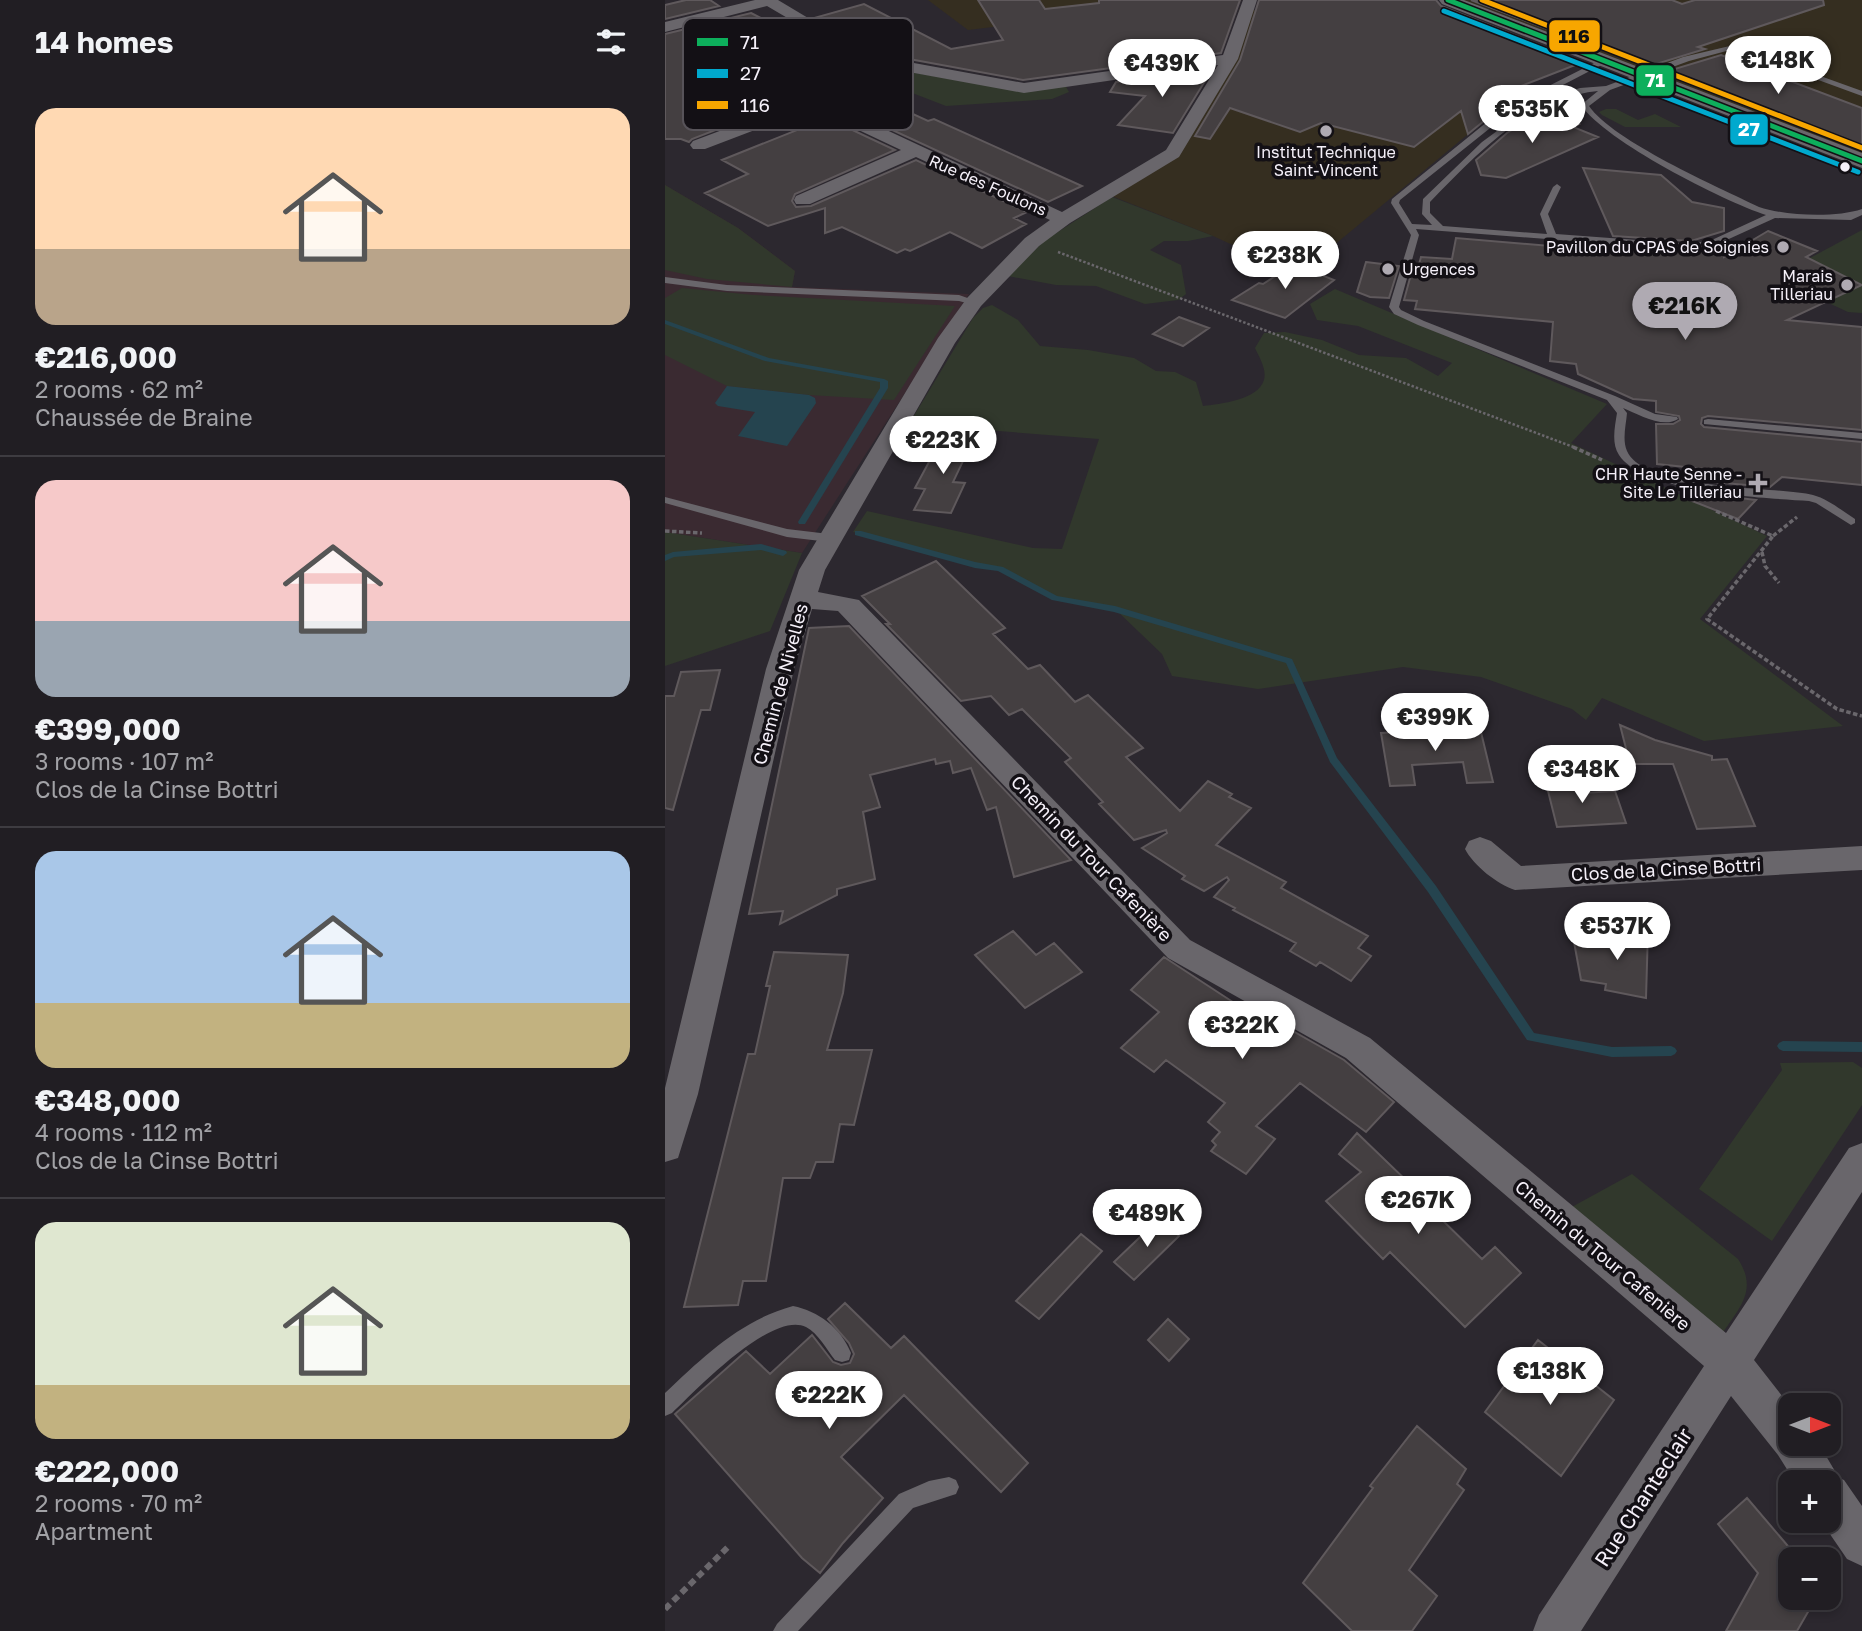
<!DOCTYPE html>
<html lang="en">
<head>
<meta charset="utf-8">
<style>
  :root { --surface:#211e23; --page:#2d2b30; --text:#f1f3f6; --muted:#a2a2a6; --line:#3e3c41; --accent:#afaab2 }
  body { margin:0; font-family:"Golos Text",sans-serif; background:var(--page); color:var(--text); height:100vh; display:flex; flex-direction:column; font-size:26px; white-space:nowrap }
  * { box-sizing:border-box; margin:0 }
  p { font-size:23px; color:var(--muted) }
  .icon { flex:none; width:38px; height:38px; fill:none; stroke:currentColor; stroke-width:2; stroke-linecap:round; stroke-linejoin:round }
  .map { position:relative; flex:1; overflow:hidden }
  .details { display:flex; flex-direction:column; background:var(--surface); width:665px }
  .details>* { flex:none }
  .needle { width:46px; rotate:90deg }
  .fabs { position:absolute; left:1113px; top:1393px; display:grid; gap:14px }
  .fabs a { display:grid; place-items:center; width:63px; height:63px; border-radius:14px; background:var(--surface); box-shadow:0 4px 10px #0003,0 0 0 2px var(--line); font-size:35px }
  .price { position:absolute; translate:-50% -60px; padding:0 16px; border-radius:24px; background:#fff; color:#222; font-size:23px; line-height:46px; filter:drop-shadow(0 2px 4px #0008) }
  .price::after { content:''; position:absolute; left:50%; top:42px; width:21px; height:16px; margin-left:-10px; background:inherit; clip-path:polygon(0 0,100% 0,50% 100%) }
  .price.current { background:var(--accent); color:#111 }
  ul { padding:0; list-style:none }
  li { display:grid; align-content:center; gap:14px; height:371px; padding:0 35px }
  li+li { border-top:2px solid var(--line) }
  li span { display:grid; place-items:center; height:217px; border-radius:21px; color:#555 }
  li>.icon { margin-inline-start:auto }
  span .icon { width:126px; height:126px; fill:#fffc; stroke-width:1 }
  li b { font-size:30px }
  h2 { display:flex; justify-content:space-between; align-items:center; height:84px; padding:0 35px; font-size:30px }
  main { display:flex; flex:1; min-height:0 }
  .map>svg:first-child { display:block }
  .commercial { fill:#3a2a31 }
  .education { fill:#352e20 }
  .green { fill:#31382c }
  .water { fill:#25444f }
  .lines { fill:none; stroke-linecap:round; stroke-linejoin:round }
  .stream { fill:#25444f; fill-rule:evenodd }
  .building { fill:#443f41; stroke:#5f595c; stroke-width:2 }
  .path-far2 { stroke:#6a676c; stroke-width:2.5; stroke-dasharray:2.5 2; stroke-linecap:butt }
  .path-far1 { stroke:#6a676c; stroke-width:3.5; stroke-dasharray:4.5 2.5; stroke-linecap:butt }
  .path { stroke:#6a676c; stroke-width:6; stroke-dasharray:7 4.5; stroke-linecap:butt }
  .service { fill:#69666b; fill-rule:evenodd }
  .minor { fill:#69666b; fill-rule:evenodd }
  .tertiary { fill:#69666b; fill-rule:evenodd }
  .bus-1-casing { stroke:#131015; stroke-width:8 }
  .bus-2-casing { stroke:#131015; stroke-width:8 }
  .bus-3-casing { stroke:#131015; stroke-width:8 }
  .bus-1 { stroke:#0daf5c; stroke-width:5 }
  .bus-2 { stroke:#00a9ce; stroke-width:5 }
  .bus-3 { stroke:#f7a600; stroke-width:5 }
  .poi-dot { fill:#afaab2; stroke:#131015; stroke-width:2.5 }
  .bus-dot { fill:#f5f0f9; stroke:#131015; stroke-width:2.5 }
  .labels { text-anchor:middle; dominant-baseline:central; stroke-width:7; stroke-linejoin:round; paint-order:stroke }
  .far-poi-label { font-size:16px; fill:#f5f0f9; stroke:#131015; text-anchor:end }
  .far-street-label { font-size:16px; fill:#f5f0f9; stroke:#131015 }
  .street-label { font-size:18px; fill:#f5f0f9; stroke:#131015 }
  .near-street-label { font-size:21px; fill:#f5f0f9; stroke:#131015 }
  .key { fill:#131015; stroke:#575359; stroke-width:2 }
  .key-label { font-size:19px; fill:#f5f0f9 }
  .line-badge { stroke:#131015; stroke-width:2.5 }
  .badge-label { font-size:19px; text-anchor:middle; font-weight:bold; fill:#fff }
  .pale-badge-label { font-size:19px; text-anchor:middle; font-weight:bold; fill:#111 }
</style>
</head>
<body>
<main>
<section class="details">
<h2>14 homes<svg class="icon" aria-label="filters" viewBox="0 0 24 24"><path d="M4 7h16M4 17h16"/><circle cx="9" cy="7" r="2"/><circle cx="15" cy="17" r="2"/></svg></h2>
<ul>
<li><span style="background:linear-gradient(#ffd9b3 65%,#b9a48a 0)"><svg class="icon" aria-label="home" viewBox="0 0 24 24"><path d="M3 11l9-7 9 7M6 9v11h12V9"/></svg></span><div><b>€216,000</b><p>2 rooms · 62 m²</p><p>Chaussée de Braine</p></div></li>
<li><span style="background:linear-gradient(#f6c9c9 65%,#9aa5b1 0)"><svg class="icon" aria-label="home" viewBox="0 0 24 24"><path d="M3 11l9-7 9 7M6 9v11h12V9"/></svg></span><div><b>€399,000</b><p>3 rooms · 107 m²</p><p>Clos de la Cinse Bottri</p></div></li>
<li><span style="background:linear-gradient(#a9c7e8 70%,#c2b280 0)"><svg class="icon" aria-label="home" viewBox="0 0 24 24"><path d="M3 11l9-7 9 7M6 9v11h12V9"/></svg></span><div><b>€348,000</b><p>4 rooms · 112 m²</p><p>Clos de la Cinse Bottri</p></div></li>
<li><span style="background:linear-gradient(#dfe7d0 75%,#c2b280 0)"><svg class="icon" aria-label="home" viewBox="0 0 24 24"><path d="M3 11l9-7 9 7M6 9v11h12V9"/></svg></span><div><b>€222,000</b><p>2 rooms · 70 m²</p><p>Apartment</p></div></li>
</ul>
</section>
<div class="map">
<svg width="1197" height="1631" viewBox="0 0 1197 1631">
  <rect width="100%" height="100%" fill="#2c282f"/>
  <path class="commercial" d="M 0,185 L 73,228 L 130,271 L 127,287 L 304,294 L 137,553 L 0,532 Z"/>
  <path class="education" d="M 263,0 L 578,0 L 511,5 L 303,30 Z
    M 793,0 L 1197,0 L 1197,156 Z
    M 575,7 L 620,17 L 831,111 L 633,275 L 548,236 L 434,191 L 502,152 L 561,63 Z"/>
  <path class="green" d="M 216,67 L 343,89 L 400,85 L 404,92 L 387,99 L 281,106 L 237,89 L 205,84 L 188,89 L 173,84 L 193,70 L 202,73 Z
    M 941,109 L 951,109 L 973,120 L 990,114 L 1016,127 L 960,127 L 937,115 L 934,112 Z
    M 0,185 L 73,228 L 130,271 L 127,287 L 42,279 L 0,270 Z
    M 447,197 L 548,236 L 523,241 L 499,241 L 485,250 L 516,265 L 521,294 L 513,300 L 480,304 L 431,286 L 391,285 L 343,276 L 379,241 Z
    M 1197,230 L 1197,313 L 1183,312 L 1129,287 L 1132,265 Z
    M 17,288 L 89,295 L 290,306 L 229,400 L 144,395 L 62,386 L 0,355 L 0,298 Z
    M 670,289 L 942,404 L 906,443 L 1102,536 L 1035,619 L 1178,726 L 1039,741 L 937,698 L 921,720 L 907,709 L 816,677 L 738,667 L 593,689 L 507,676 L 497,654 L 450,609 L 395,599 L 335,569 L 310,565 L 188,532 L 202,511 L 368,548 L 397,549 L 434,439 L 244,424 L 308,318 L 318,308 L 327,305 L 353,320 L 375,346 L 423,350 L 469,358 L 491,371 L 510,372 L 531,382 L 538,406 C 555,404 593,400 599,380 C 602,369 594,357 590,348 L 599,333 L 620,332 L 657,340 L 694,355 L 741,358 L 773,376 L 787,363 L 693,326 L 652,320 L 645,304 Z
    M 0,532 L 137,553 L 105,631 L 0,666 Z
    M 1188,1062 L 1197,1068 L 1197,1105 L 1107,1241 L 1034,1189 L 1117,1070 L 1115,1063 Z
    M 967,1174 L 1073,1259 C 1094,1291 1073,1309 1055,1337 L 905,1208 Z"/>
  <path class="water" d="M 62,386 L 144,395 L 150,398 L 151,403 L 122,446 L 73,436 L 90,412 L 53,406 L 50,403 Z"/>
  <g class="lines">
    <path class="stream" d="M 0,320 L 104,358 L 219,379 L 223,381 L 223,388 L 140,524 L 134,524 L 133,522 L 215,388 L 215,382 L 100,361 L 0,324 Z
      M 190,531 L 196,531 L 310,562 L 338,567 L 392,596 L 450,606 L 627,659 L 672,758 L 771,886 L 869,1033 L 947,1047 L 1006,1046 L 1010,1048 L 1012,1051 L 1010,1054 L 1006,1056 L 947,1057 L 862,1040 L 763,892 L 665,762 L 621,663 L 449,612 L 387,600 L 333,571 L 310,568 L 190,535 Z
      M 96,544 L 121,551 L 122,553 L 118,556 L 96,550 L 9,557 L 0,561 L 0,555 L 8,552 Z
      M 1118,1041 L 1197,1042 L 1197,1052 L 1118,1051 L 1114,1049 L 1112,1046 L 1114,1043 Z"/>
  </g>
  <path class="building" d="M 21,0 L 45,0 L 54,6 L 0,19 L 0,5 Z
    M 313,0 L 374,0 L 380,9 L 434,3 L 434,0 L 575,0 L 556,53 L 358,80 L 206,52 L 149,18 L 199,4 L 286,49 L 338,40 Z
    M 594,0 L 771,0 L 776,6 L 918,62 L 843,91 L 855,97 L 836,107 L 803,134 L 796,111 L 749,147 L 656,123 L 635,132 L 565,108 L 545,139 L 530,136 L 575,60 Z
    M 806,0 L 1007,0 L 1017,4 L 1030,0 L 1158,0 L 1159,5 L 1033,47 L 1040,49 L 988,65 L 948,50 L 943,52 Z
    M 86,13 L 98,19 L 90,43 L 149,70 L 71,122 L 27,139 L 24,142 L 16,139 L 0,139 L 0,34 Z
    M 1056,55 L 1197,108 L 1197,147 L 1003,71 Z
    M 548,68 L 508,133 L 453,125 L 480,96 L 445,92 L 451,82 Z
    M 213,98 L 263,121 L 269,119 L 417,186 L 383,202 L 184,110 Z
    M 881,109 L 914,124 L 908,127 L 933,137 L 841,178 L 816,175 L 811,160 L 842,133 Z
    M 162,118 L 230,150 L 130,194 L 127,201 L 131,207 L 146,206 L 251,160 L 362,212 L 349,218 L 361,224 L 317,248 L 285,232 L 245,251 L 240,249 L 232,253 L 177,227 L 160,233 L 160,208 L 103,226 L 40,193 L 83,174 L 57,160 Z
    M 918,168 L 996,175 L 1027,202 L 1059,208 L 1059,231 L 1026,241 L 948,236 Z
    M 1103,231 L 1152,251 L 1141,257 L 1197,285 L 1122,320 L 1197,327 L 1197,430 L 1043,416 L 1037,418 L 1036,424 L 1039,427 L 1197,442 L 1197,485 L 1117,477 L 1105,487 L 1047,482 L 1031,479 L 1040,469 L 992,464 L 991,424 L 1008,424 L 1015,420 L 1014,416 L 991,412 L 991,401 L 968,399 L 913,374 L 911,364 L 885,361 L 888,322 L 750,309 L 752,301 L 739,300 L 748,267 L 753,268 L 756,257 L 787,259 L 791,238 L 897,247 L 897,245 L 954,250 L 953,247 L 1026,253 L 1059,244 L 1059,257 Z
    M 701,262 L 734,266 L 724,298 L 705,297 L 692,292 Z
    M 629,264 L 669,280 L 620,318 L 567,300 L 594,283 L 598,284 Z
    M 514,317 L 544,328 L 518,346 L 488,334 Z
    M 278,436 L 309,438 L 288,482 L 300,483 L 286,513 L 249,510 L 260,489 L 250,488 Z
    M 1023,490 L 1042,494 L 1091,500 L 1073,519 L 1017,497 Z
    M 271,561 L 340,628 L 328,634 L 363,669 L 375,665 L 410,702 L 423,695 L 478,748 L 461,757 L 515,811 L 543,781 L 567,794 L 564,797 L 586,808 L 551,845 L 621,882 L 616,888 L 703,936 L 693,948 L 706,956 L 686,981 L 655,962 L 651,966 L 625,951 L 631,943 L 568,910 L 570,908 L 549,897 L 564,880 L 562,877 L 539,891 L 517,879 L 520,876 L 477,848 L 502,833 L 501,830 L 469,840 L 434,804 L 438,802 L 400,762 L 406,758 L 357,709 L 344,715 L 326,696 L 296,701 L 221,624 L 225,624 L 197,596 Z
    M 184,626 L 406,860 L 349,877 L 331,807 L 322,810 L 306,768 L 288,773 L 285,761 L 271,764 L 270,759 L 205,775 L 215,807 L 198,812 L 210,879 L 172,889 L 172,895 L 115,924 L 118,911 L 84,914 L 144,628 Z
    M 55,670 L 45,710 L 36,710 L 8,810 L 0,808 L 0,696 L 9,696 L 16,672 Z
    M 955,725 L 990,740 L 1047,756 L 1047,760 L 1062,759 L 1090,826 L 1032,829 L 1008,764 L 965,764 Z
    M 815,728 L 828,782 L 802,783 L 798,762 L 747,765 L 750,785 L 725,786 L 716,733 Z
    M 906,777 L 915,782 L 918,793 L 950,791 L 961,823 L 892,827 L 880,779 Z
    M 951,925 L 983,930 L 981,998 L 940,990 L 941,984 L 916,980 L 909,942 L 949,948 Z
    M 348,931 L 371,955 L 389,943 L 417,972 L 360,1008 L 310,955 Z
    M 109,952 L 183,955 L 178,993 L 162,1050 L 207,1050 L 189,1125 L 175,1124 L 168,1162 L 151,1162 L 145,1178 L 118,1178 L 101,1281 L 78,1281 L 73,1305 L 19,1307 L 83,1054 L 90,1054 L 105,986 L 101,986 Z
    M 499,957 L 577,1008 L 580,1004 L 679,1060 L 729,1102 L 701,1132 L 635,1083 L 591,1126 L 610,1139 L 581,1174 L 546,1151 L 551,1145 L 547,1141 L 555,1132 L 543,1122 L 560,1103 L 501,1060 L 489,1072 L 456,1048 L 494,1012 L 466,990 Z
    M 692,1133 L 772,1210 L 769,1212 L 817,1259 L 830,1247 L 856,1273 L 800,1327 L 725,1252 L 718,1259 L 661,1201 L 696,1172 L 674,1154 Z
    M 495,1218 L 514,1236 L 469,1280 L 449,1262 Z
    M 416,1234 L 437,1251 L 374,1319 L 351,1301 Z
    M 180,1303 L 226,1348 L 239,1336 L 363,1463 L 336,1492 L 239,1395 L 176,1457 L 218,1498 L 178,1543 L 155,1573 L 137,1558 L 10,1414 L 81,1351 L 105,1374 L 147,1335 L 168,1362 L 176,1365 L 185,1363 L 189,1354 L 184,1343 L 163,1319 Z
    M 503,1319 L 524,1339 L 504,1361 L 483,1340 Z
    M 873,1340 L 949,1400 L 896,1476 L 820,1412 Z
    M 752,1426 L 801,1469 L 792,1484 L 799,1490 L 744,1570 L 772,1596 L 747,1631 L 687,1631 L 638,1583 L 708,1488 L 705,1486 Z
    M 1082,1498 L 1134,1559 L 1125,1559 L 1125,1598 L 1151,1598 L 1132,1631 L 1061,1631 L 1093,1573 L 1053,1524 Z"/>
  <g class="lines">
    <path class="path-far2" d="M 393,252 L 911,448"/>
    <path class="path-far1" d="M 908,447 L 937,460
      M 1051,511 L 1108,536 L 1042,619 L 1172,709 L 1197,716
      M 0,531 L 37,533
      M 1108,536 L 1132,517
      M 1097,552 L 1100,566 L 1114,583"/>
    <path class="path" d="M 0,1609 L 65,1545"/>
    <path class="service" d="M 1069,45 L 1197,91 L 1197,96 L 1069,49 L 1024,61 L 945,90 L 924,106 C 948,141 1053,187 1094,207 C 1121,216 1171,218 1197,209 L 1197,215 L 1186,220 L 1110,218 L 1055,243 L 1026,250 L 751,229 L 754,235 L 734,307 L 736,310 L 759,321 L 950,396 L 990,414 L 1012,417 L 1013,419 C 998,429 973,414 958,408 L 962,413 C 961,425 957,440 962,451 C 980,491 1109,486 1148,495 C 1163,499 1176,510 1190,519 L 1190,523 L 1186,525 L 1151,503 L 1144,501 C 1100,498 979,493 954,455 C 946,443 950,426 952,413 L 942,400 L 753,325 L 729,314 L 724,307 L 746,235 L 726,203 L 727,199 L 838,109 L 937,59 L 944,61 L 844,113 L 735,200 L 734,203 L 747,224 L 767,225 L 757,214 L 758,199 L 817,142 L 862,109 L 887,97 L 915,88 L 941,86 L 1018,57 ZM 933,91 L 916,105 C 940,141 1058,201 1101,215 L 1049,239 L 1026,244 L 891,234 L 883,214 L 896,187 L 892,184 L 888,187 L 875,214 L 882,234 L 778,226 L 765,213 L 765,202 C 812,154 863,98 933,91 Z
      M 0,277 L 62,285 L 294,295 L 314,302 L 309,305 L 294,301 L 62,291 L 0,283 Z
      M 1043,419 L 1197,433 L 1197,439 L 1039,424 L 1039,420 Z
      M 0,497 L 122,529 L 164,534 L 170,538 L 164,542 L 122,537 L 0,503 Z
      M 128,1306 C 153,1311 176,1328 186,1353 L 184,1360 L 177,1362 L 170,1360 C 162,1350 153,1333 141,1327 C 107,1310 30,1391 7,1413 L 0,1416 L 0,1393 C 38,1357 76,1320 128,1306 Z
      M 284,1477 L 291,1480 L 294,1487 L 291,1494 L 248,1508 L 133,1631 L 108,1631 L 112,1624 L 234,1494 L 264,1481 Z"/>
    <path class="minor" d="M 90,0 L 113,0 L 205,55 L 359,83 L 558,55 L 578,0 L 592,0 L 573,59 L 514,157 L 405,223 L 374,246 L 316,306 L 290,343 L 160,570 L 153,592 L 194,600 L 525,940 L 705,1038 L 1061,1333 L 1184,1148 L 1197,1143 L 1197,1192 L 1089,1360 L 1125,1406 L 1125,1444 L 1154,1444 L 1174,1478 L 1179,1480 L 1197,1506 L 1197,1566 L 1182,1559 L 1156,1521 L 1164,1521 L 1164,1482 L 1130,1482 L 1113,1455 L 1066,1396 L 916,1631 L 868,1631 L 874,1615 L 1039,1366 L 681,1058 L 503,958 L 173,611 L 147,609 L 129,669 L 33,1094 L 13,1158 L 0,1162 L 0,1088 L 101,669 L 134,570 L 273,338 L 302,298 L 360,238 L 385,220 L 251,157 L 145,204 L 131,204 L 129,200 L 131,196 L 236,150 L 147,108 L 40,149 L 28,149 L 25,145 L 28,141 L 134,101 L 133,99 C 143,81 171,64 189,57 L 102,6 L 0,32 L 0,22 ZM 200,64 L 359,93 L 553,65 L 501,150 L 397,212 L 151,97 L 188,68 Z
      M 815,837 L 826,841 L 856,866 L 1197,846 L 1197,870 L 850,890 C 832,884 809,866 800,849 L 804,841 Z"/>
    <path class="tertiary" d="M 774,0 L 799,0 L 1197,153 L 1197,168 L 777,4 Z"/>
    <defs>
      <path id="bus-1" d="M 783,0 L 1197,161"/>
      <path id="bus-2" d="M 779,11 L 1193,172"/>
      <path id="bus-3" d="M 817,0 L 1197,148"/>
    </defs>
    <use href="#bus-1" class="bus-1-casing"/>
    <use href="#bus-2" class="bus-2-casing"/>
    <use href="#bus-3" class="bus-3-casing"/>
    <use href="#bus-1" class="bus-1"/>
    <use href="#bus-2" class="bus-2"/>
    <use href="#bus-3" class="bus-3"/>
  </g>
  <g class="poi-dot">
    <circle cx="661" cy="131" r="7"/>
    <circle cx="1118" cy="247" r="7"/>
    <circle cx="723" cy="269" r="7"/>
    <circle cx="1182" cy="285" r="7"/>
    <path d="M1089.5 472.5h7v7h7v7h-7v7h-7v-7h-7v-7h7z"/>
  </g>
  <circle class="bus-dot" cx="1180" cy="167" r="6"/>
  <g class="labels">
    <g class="far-poi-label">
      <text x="661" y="152" text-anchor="middle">Institut Technique<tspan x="661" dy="18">Saint-Vincent</tspan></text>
      <text x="1104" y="247">Pavillon du CPAS de Soignies</text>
      <text x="737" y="269" text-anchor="start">Urgences</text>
      <text x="1168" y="276">Marais<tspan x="1168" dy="18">Tilleriau</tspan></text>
      <text x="1077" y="474">CHR Haute Senne -<tspan x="1077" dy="18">Site Le Tilleriau</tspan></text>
    </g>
    <g class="far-street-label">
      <text transform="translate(323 185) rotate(24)">Rue des Foulons</text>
    </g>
    <g class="street-label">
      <text transform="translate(115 684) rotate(-75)">Chemin de Nivelles</text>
      <text transform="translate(427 858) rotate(46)">Chemin du Tour Cafenière</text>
      <text transform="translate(1001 869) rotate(-3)">Clos de la Cinse Bottri</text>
      <text transform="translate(938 1255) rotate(40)">Chemin du Tour Cafenière</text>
    </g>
    <g class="near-street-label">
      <text transform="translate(978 1497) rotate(-57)">Rue Chanteclair</text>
    </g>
  </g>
  <rect x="18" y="18" width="230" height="112" rx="10" class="key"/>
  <rect x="32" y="38" width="31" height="8" fill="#0daf5c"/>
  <rect x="32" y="69" width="31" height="9" fill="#00a9ce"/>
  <rect x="32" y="101" width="31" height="8" fill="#f7a600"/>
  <g class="key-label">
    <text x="75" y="49">71</text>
    <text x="75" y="80">27</text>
    <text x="75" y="112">116</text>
  </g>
  <g class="line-badge">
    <rect x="883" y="19" width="53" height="34" rx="7" fill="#f7a600"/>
    <rect x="970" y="64" width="40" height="33" rx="7" fill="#0daf5c"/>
    <rect x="1064" y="113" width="40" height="33" rx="7" fill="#00a9ce"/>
  </g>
  <g class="badge-label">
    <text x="990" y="87">71</text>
    <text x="1084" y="136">27</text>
  </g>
  <g class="pale-badge-label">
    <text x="909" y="43">116</text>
  </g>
</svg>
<div class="fabs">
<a><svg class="needle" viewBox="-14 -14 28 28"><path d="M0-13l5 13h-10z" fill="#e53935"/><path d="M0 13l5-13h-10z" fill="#a2a2a6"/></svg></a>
<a>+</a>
<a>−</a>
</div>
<b class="price" style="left:1113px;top:96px">€148K</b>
<b class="price" style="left:497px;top:99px">€439K</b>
<b class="price" style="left:867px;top:145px">€535K</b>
<b class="price" style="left:620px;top:291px">€238K</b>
<b class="price current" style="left:1020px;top:342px">€216K</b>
<b class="price" style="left:278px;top:476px">€223K</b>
<b class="price" style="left:770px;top:753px">€399K</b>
<b class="price" style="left:917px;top:805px">€348K</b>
<b class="price" style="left:952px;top:962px">€537K</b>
<b class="price" style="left:577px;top:1061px">€322K</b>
<b class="price" style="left:753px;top:1236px">€267K</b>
<b class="price" style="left:482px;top:1249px">€489K</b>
<b class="price" style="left:885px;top:1407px">€138K</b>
<b class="price" style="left:164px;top:1431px">€222K</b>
</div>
</main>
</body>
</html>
